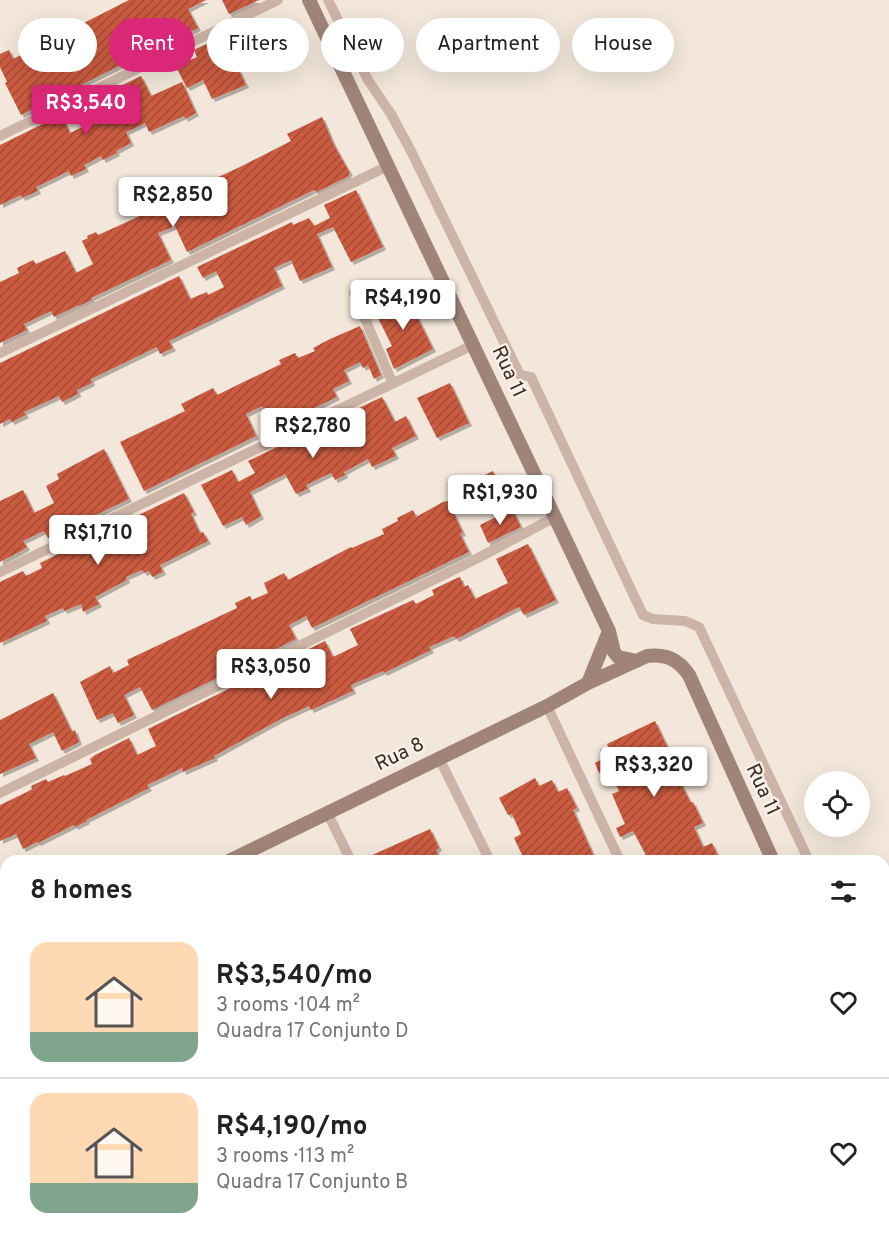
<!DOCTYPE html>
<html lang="en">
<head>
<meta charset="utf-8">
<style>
  :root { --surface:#fff; --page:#f2f2f2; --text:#222; --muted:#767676; --line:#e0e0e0; --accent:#db2777 }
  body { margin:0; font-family:Overpass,sans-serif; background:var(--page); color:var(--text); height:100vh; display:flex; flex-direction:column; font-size:22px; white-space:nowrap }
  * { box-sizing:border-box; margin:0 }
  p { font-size:20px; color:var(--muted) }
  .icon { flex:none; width:33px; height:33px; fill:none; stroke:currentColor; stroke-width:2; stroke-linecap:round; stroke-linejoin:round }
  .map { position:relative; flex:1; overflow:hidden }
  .sheet { position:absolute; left:0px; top:855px; width:890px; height:386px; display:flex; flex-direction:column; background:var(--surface); border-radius:18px 18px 0 0; box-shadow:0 6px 24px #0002 }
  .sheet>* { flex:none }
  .top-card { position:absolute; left:18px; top:18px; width:854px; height:54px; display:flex; gap:12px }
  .tools { position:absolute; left:804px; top:771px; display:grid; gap:12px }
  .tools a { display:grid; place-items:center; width:66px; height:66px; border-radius:50%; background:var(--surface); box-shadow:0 6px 24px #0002; font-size:30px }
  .price { position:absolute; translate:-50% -51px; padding:0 14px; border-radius:6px; background:#fff; color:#222; font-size:20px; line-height:39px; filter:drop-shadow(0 2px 3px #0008) }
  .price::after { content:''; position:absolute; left:50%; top:36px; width:18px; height:14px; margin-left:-9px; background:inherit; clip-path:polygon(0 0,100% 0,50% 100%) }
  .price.current { background:var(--accent); color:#fff }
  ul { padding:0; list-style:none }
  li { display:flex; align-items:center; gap:18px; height:150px; padding:0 30px }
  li+li { border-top:2px solid var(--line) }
  li span { display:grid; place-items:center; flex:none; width:168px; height:120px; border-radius:18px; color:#555 }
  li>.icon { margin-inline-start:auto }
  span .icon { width:72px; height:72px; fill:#fffc; stroke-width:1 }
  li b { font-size:26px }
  h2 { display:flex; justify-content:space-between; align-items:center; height:72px; padding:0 30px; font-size:26px }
  .tag { padding:0 21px; border-radius:27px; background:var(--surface); box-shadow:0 6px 24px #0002; font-size:21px; line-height:54px }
  .tag.current { background:var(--accent); color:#fff }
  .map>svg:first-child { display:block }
  .building { fill:url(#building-hatch); filter:url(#shadow) }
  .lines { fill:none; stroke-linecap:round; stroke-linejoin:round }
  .street { stroke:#ccb5a7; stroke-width:10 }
  .secondary { stroke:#a08478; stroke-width:14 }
  .labels { text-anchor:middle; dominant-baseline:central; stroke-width:4.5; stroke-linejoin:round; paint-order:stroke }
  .street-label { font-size:20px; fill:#382c28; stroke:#faf1e8 }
</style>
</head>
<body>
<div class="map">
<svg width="889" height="1240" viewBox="0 0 889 1240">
  <defs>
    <pattern id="building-hatch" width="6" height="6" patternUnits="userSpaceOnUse" patternTransform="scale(1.5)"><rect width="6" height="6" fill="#cb5b41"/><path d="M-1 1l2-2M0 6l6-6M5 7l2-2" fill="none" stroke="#a64b36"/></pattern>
    <filter id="shadow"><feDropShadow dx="3" dy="3" stdDeviation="0" flood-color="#0004"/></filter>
  </defs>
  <rect width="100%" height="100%" fill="#f3e7db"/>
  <path class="building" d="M 129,0 L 206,0 L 188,9 L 198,28 L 150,52 L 143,38 L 126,46 L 133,59 L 21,115 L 5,83 L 7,82 L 0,67 L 0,54 L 9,50 L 13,59 Z
    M 222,0 L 259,0 L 229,14 Z
    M 206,44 L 215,62 L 231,54 L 246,85 L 212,99 L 203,80 L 187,88 L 176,67 L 197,57 L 194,50 Z
    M 141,76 L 151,96 L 182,82 L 196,113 L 185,119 L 184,116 L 149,132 L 145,123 L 126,132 L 131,143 L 116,151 L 117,153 L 103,160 L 101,156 L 84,165 L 86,169 L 71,176 L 69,171 L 36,187 L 38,191 L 22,198 L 21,195 L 0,205 L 0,145 L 61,115 L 70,133 L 91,123 L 82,105 Z
    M 322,117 L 334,145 L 350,173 L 348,174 L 349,176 L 317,192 L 314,190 L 187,252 L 175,226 L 158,233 L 171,260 L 91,298 L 92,300 L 79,306 L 79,305 L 54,317 L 51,311 L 24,324 L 27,330 L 0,343 L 0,282 L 19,273 L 17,268 L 33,260 L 36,264 L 65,251 L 76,273 L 93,264 L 82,241 L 88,238 L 87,236 L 96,232 L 98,235 L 129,221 L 150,211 L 148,206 L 160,200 L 161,204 L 244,165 L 291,141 L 287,134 Z
    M 356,190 L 383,247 L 351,262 L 333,227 L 317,234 L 332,267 L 300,281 L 291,260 L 274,268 L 282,286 L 169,341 L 173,348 L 160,354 L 157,347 L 91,379 L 92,383 L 77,390 L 78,394 L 62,402 L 59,396 L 24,412 L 26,415 L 12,422 L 10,419 L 0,424 L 0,363 L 179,276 L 190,299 L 207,292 L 208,295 L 224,287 L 216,271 L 203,278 L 197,267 L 292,222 L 293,225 L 309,218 L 314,226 L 330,218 L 324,205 Z
    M 406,294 L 433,349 L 394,369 L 386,349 L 392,346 L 374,310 Z
    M 360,326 L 381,375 L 374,379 L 368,365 L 363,368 L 360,362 L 344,370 L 349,381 L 333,389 L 337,397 L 273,428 L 262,406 L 246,414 L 256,436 L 144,491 L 120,442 L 185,411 L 181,404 L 213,388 L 217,395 L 281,364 L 279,360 L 295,353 L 298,358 L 315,351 L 313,348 L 330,339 Z
    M 450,383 L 469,423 L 437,438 L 417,398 Z
    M 382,397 L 395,422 L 406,416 L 416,436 L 392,448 L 396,456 L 372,467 L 368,459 L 344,472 L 345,475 L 335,480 L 331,473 L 306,485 L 308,489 L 296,494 L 285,474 L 250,492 L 261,516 L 246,525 L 242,517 L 223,526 L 201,485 L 232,470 L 238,482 L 255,473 L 248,461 Z
    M 104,449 L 129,499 L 48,538 L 44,531 L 23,541 L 27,547 L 23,550 L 0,562 L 0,501 L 23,490 L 34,513 L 54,503 L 46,486 L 59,479 L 57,474 Z
    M 493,471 L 502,488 L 469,504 L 460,487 Z
    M 184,493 L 194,512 L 191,514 L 200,533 L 203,532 L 208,541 L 160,565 L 163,572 L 152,577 L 149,571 L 144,573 L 142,570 L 126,577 L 127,580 L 95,597 L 99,604 L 83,612 L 81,604 L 64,611 L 63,608 L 45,616 L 47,621 L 0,643 L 0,582 L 23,571 L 26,576 L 42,568 L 40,563 Z
    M 448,501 L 463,533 L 460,534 L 469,552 L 312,628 L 306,616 L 289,625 L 296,639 L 152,710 L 140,687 L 124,695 L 134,715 L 118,723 L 113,713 L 97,720 L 80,682 L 110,666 L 113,673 L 129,665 L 127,660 L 237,608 L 235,603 L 250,596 L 252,600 L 268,593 L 264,583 L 284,573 L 288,580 L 351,547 L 352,548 L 384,534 L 382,529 L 398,521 L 397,518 L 413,510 L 416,517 L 443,502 Z
    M 512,509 L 521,527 L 488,543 L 480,525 Z
    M 528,544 L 556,600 L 524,615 L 519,607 L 456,639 L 454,636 L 429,647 L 431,650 L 419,656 L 384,673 L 383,671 L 351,685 L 353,691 L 311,710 L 309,706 L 281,719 L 214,756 L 215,758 L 183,772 L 182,768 L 164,777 L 147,785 L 149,788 L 86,820 L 87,821 L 75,827 L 74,825 L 38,843 L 37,842 L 23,849 L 16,834 L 0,841 L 0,805 L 27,792 L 32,789 L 31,786 L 46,779 L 48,782 L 64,775 L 65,776 L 92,764 L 90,759 L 95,755 L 129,738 L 137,755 L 156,746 L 148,729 L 325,641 L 333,657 L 358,645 L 350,629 L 413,600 L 416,604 L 434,595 L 432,590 L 457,578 L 460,577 L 464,587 L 468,585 L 475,599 L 508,583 L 496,559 Z
    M 53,693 L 72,732 L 75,730 L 79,742 L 62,751 L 53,732 L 29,744 L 36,758 L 0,774 L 0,720 Z
    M 655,721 L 684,782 L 681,784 L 691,803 L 693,802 L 703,823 L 694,827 L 703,847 L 712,843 L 720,861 L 649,861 L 633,831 L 620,837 L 616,828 L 625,824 L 612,794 L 619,791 L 608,769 L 599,773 L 595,763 L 604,758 L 600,750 L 608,747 L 607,744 Z
    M 535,778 L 539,786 L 552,780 L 558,792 L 567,788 L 577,808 L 573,810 L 596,861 L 525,861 L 514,838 L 521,834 L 512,814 L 508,815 L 499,798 Z
    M 430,829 L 439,848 L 436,850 L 441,861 L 359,861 Z"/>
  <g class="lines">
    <path class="street" d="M 328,0 L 368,80 L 391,114 L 411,151 L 520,375 L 531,377 L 643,615 L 653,619 L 685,621 L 699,627 L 809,861
      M 0,136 L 278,0
      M 354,293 L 392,382
      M 0,353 L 388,166
      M 0,572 L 473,345
      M 547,706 L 620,861
      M 439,758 L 490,861
      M 0,793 L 482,556 L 555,517
      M 327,812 L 351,861
      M 0,1001 L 6,1013
      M 884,1044 L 889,1053
      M 113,1234 L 115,1240
      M 255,1234 L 257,1240
      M 666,1234 L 668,1240
      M 799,1234 L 802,1240
      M 563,1240 L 574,1234"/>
    <path class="secondary" d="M 309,0 L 609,631 L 614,652 L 618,657 L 637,661
      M 588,683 L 609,631
      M 229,861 L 547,706 L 588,683 L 647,656 C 666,654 678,659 689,675 L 773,861
      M 0,969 L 6,967
      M 884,1103 L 889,1114"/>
  </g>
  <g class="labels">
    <g class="street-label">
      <text transform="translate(508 372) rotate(65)">Rua 11</text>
      <text transform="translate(400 755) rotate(-26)">Rua 8</text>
      <text transform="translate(762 790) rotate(65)">Rua 11</text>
    </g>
  </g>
</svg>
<div class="tools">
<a><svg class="icon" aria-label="locate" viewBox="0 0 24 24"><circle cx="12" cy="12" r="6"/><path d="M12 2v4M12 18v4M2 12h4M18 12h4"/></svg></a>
</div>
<b class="price current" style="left:86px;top:136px">R$3,540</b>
<b class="price" style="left:173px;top:228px">R$2,850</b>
<b class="price" style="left:403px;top:331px">R$4,190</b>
<b class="price" style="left:313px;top:459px">R$2,780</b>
<b class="price" style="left:500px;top:526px">R$1,930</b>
<b class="price" style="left:98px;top:566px">R$1,710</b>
<b class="price" style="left:271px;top:700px">R$3,050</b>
<b class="price" style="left:654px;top:798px">R$3,320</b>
<div class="top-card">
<a class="tag">Buy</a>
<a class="tag current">Rent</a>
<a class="tag">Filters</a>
<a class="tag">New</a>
<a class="tag">Apartment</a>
<a class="tag">House</a>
</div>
<section class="sheet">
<h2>8 homes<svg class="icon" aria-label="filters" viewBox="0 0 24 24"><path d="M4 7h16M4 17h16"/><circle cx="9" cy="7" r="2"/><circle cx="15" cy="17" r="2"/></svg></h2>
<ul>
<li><span style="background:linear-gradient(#ffd9b3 75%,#7fa58c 0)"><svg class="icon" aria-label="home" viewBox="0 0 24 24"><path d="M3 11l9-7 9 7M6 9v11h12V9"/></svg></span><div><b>R$3,540/mo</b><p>3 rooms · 104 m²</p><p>Quadra 17 Conjunto D</p></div><svg class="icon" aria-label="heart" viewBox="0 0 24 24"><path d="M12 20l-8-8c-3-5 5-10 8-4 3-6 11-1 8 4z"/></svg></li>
<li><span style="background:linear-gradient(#ffd9b3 75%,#7fa58c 0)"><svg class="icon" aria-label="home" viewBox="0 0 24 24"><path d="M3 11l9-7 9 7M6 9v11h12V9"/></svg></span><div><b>R$4,190/mo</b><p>3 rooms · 113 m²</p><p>Quadra 17 Conjunto B</p></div><svg class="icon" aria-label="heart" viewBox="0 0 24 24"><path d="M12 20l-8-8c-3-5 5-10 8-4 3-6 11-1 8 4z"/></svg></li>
</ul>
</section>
</div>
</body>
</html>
